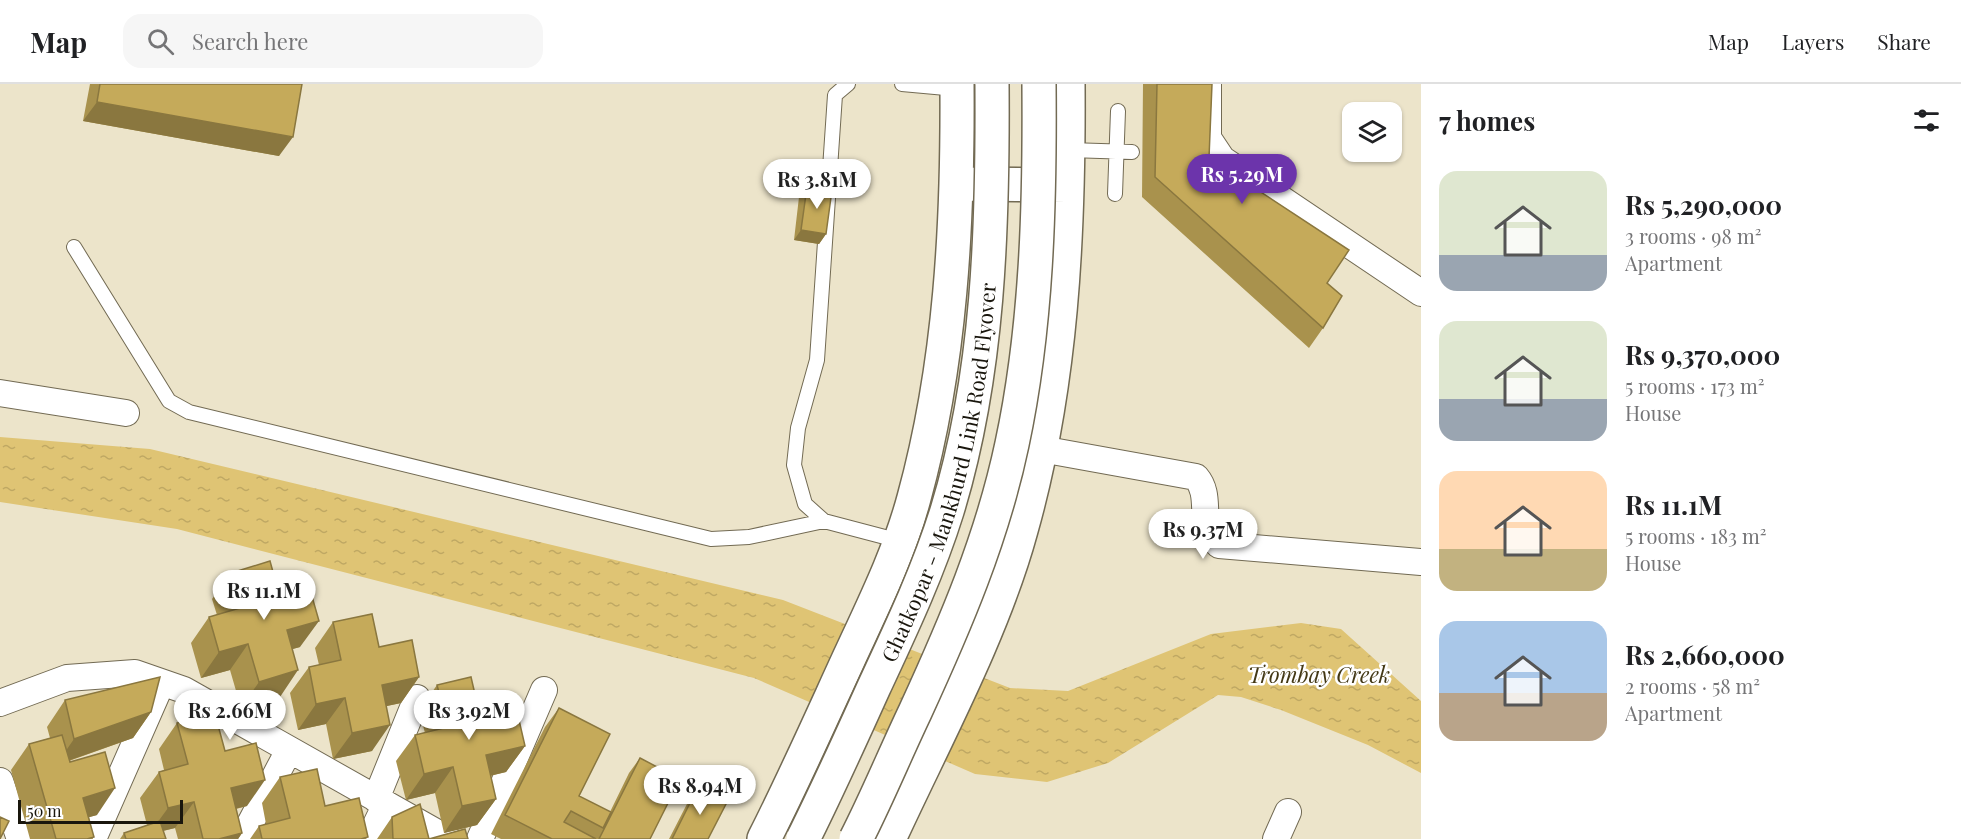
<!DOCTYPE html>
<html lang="en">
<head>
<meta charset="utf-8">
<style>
  :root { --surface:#fff; --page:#f6f6f6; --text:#202124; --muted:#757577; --line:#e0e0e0; --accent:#6c34ab }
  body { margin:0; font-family:"Playfair Display",serif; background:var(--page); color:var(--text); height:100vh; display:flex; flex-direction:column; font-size:22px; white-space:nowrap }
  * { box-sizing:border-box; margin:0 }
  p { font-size:20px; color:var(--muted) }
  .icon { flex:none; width:33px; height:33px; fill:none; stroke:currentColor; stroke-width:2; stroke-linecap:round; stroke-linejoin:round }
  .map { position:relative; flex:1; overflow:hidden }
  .side { display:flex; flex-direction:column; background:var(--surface); width:540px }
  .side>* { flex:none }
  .tools { position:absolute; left:1342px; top:18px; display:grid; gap:12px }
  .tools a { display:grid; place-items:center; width:60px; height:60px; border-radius:12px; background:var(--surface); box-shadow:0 2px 4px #0004; font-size:30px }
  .scale { position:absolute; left:18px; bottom:15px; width:165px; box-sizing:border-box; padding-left:6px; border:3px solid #19160d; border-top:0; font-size:16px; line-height:21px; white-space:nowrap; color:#19160d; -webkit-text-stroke:4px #fff; paint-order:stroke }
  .price { position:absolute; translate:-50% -51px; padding:0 14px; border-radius:21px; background:#fff; color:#222; font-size:20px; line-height:39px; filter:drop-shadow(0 2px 3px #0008) }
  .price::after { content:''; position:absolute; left:50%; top:36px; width:18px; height:14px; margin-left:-9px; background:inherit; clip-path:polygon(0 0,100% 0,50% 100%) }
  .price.selected { background:var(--accent); color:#fff }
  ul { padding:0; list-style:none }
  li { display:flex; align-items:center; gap:18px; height:150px; padding:0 18px }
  li span { display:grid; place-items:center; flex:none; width:168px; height:120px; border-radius:18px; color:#555 }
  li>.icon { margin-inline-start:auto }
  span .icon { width:72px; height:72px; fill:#fffc; stroke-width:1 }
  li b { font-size:26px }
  h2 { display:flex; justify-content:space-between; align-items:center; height:72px; padding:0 18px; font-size:26px }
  header { display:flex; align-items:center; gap:36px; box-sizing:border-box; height:84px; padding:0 30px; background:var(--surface); border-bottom:2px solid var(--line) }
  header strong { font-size:28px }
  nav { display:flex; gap:33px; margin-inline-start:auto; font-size:21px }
  .search { width:420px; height:54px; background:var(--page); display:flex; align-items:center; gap:15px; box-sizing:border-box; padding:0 21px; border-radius:18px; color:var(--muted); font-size:22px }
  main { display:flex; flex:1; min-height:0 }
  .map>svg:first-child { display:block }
  .water { fill:url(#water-ripples) }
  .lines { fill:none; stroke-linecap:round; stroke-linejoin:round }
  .service-casing { stroke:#726a53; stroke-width:16 }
  .minor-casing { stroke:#726a53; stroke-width:28 }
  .trunk-casing { stroke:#726a53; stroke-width:36 }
  .service { stroke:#fff; stroke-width:14 }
  .minor { stroke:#fff; stroke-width:26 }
  .trunk { stroke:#fff; stroke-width:33 }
  .trunk-bridge-casing { stroke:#726a53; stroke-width:36; stroke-linecap:butt }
  .trunk-bridge { stroke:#fff; stroke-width:33 }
  .wall { fill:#a9924d }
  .shaded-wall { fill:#8a773f }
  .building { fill:#c5aa5a; stroke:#8a773f; stroke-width:1.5 }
  .labels { text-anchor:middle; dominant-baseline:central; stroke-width:5; stroke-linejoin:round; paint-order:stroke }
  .street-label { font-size:21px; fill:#19160d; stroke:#fff }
  .water-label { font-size:22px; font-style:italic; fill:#433815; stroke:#fff }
</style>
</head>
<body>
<header>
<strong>Map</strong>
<div class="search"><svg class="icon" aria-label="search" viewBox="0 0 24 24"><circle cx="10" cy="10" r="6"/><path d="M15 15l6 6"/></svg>Search here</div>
<nav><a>Map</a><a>Layers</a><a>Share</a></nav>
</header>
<main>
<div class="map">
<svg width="1421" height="755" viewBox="0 0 1421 755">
  <defs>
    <pattern id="water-ripples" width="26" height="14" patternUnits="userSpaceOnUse" patternTransform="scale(1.5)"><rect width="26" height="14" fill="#dfc474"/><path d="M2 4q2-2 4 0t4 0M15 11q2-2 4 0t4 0" fill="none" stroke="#bfa863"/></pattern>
  </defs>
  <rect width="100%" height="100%" fill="#ece4ca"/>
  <path class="water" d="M 0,353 L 150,365 L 783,516 L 1010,604 L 1068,607 L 1211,550 L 1301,539 L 1341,545 L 1421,617 L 1421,689 L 1368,661 L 1281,626 L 1241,613 L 1218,611 L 1108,679 L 1047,698 L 975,690 L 754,594 L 177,445 L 0,418 Z"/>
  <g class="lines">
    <defs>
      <path id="service" d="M 848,0 L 835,11 L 817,276 L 798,344 L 794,381 L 805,420 L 824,437 L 900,457
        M 902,0 L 957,5
        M 1069,66 L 1132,68
        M 1115,110 L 1118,27
        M 74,163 L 169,317 L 189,328 L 711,455 L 749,453 L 824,437"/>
      <path id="minor" d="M 1208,0 L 1208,54 L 1222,75 L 1421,209
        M 0,309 L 126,329
        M 1041,365 L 1196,393 C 1214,414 1195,440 1219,461 L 1421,478
        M 0,619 L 67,594 L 135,589 L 184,606 L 448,755
        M 0,697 L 20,755
        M 376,715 L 417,614
        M 93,755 L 158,607
        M 242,755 L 289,666
        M 369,755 L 386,720
        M 480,755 L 544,606
        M 1276,755 L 1288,728"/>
      <path id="trunk" d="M 962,100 L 1067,101
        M 764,755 C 794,696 821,635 849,574 C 873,522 899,470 914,414 C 951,279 958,139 957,0
        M 889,755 C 934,657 993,549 1021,446 C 1062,301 1069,150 1068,0"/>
    </defs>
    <use href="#service" class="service-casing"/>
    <use href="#minor" class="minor-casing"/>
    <use href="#trunk" class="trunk-casing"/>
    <use href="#service" class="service"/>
    <use href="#minor" class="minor"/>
    <use href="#trunk" class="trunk"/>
    <defs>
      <g id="trunk-bridge">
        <path id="s1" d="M 803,755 C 828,705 851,654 874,603 C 901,545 928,488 947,427 C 989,290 993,142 992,0"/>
        <path d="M 856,755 C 877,714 895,670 915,628 C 955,541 992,455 1012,360 C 1037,243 1040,120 1039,0"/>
      </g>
    </defs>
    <use href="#trunk-bridge" class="trunk-bridge-casing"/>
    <use href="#trunk-bridge" class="trunk-bridge"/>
  </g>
  <path class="wall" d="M 90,0 L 302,0 L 279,72 L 83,37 Z
    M 1143,0 L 1212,0 L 1209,74 L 1327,199 L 1323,244 L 1309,264 L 1142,113 Z
    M 807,103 L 826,150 L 819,160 L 794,156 L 799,113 Z
    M 231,489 L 279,510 L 300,563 L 292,565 L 280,613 L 241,624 L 230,586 L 201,594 L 191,559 L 209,533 L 217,531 L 212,515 Z
    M 333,538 L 379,563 L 419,593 L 401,619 L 386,622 L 372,667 L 333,675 L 326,640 L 298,646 L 290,609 L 309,583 L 319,581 L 315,564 Z
    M 437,601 L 525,662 L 506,688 L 490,692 L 496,715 L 477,741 L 444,749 L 435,709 L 406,716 L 396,677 L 415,651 L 425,649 L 419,627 Z
    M 65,616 L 151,628 L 133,654 L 69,677 L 97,731 L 89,733 L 93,755 L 30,755 L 11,686 L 29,660 L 50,654 L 47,643 Z
    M 559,624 L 579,712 L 610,728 L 629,689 L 640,674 L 650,755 L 596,755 L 598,752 L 596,755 L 501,755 L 491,750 L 545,643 Z
    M 177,639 L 225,667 L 247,722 L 236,725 L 242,749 L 238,755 L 178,755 L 175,744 L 163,747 L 166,755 L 120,755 L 124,749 L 147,741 L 140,714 L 159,688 L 164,686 L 159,665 Z
    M 280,693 L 325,722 L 367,755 L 250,755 L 259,742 L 266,740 L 262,719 Z
    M 698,703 L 708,755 L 669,755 L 688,718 Z
    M 392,733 L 429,755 L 468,755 L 377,755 Z"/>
  <path class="shaded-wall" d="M 97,18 L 293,53 L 279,72 L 83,37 Z
    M 801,146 L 826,150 L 819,160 L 794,156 Z
    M 319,537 L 300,563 L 268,572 L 287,546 Z
    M 248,560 L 230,586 L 201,594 L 219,568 Z
    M 298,586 L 280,613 L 241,624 L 259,598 Z
    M 419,593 L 401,619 L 364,627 L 382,601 Z
    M 345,614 L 326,640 L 298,646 L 316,620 Z
    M 151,628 L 133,654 L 56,681 L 74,655 Z
    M 390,641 L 372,667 L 333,675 L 352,649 Z
    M 525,662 L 506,688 L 467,697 L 486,671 Z
    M 453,683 L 435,709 L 406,716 L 424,690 Z
    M 265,696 L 247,722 L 212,730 L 231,704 Z
    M 115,704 L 97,731 L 65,740 L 83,714 Z
    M 496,715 L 477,741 L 444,749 L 462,722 Z
    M 194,718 L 175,744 L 149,750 L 168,724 Z
    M 242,749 L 238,755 L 219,755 Z"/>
  <path class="building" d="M 100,0 L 302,0 L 293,53 L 97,18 Z
    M 1157,0 L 1212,0 L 1209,74 L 1349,166 L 1327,199 L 1342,212 L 1323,244 L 1155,93 Z
    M 807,103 L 832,106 L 826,150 L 801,146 Z
    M 270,477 L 279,510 L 309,502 L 319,537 L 287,546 L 298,586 L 259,598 L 248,560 L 219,568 L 209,533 L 240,524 L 231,489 Z
    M 372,530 L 379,563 L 412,556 L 419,593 L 382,601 L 390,641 L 352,649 L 345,614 L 316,620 L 309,583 L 341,576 L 333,538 Z
    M 160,593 L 151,628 L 74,655 L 65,616 Z
    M 471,593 L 480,632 L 516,623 L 525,662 L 486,671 L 496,715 L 462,722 L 453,683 L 424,690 L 415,651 L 448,643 L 437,601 Z
    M 559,624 L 610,650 L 579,712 L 611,728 L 603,744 L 571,727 L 564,738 L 596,755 L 552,755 L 505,731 Z
    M 215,630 L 225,667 L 256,659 L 265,696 L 231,704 L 242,749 L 219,755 L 203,755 L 194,718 L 168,724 L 159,688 L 188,680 L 177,639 Z
    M 62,651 L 70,678 L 105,668 L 115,704 L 83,714 L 94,753 L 87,755 L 56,755 L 29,660 Z
    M 640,674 L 680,695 L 650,755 L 599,755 Z
    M 317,685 L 325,722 L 359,714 L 368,753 L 361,755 L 262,755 L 259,742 L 290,734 L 280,693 Z
    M 698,703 L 727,718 L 708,755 L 672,755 Z
    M 420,720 L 429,755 L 465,745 L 468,755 L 393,755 L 392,733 Z
    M 0,733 L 9,737 L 0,755 Z
    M 160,737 L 166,755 L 126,755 L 124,749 Z"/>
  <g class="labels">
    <g class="street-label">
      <text stroke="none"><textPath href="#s1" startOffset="394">Ghatkopar - Mankhurd Link Road Flyover</textPath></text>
    </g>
    <g class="water-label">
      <text x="1319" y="590">Trombay Creek</text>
    </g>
  </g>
</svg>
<div class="tools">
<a><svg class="icon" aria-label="layers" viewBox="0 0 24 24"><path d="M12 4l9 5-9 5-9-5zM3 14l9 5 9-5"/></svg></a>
</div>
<div class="scale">50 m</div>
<b class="price selected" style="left:1242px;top:121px">Rs 5.29M</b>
<b class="price" style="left:817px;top:126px">Rs 3.81M</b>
<b class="price" style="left:1203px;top:476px">Rs 9.37M</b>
<b class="price" style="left:264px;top:537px">Rs 11.1M</b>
<b class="price" style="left:230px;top:657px">Rs 2.66M</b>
<b class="price" style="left:469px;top:657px">Rs 3.92M</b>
<b class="price" style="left:700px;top:732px">Rs 8.94M</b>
</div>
<section class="side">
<h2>7 homes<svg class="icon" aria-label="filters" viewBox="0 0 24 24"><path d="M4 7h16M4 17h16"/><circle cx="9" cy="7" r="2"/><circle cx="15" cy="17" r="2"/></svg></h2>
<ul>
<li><span style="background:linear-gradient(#dfe7d0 70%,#9aa5b1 0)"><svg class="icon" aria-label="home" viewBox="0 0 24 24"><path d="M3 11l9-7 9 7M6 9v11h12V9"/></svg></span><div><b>Rs 5,290,000</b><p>3 rooms · 98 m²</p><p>Apartment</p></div></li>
<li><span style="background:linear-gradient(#dfe7d0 65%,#9aa5b1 0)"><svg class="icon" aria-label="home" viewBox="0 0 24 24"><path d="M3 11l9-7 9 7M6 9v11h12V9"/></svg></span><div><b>Rs 9,370,000</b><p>5 rooms · 173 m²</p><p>House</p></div></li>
<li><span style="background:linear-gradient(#ffd9b3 65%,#c2b280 0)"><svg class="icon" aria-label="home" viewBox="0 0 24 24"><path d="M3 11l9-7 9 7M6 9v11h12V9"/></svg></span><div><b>Rs 11.1M</b><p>5 rooms · 183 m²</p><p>House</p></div></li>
<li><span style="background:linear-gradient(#a9c7e8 60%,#b9a48a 0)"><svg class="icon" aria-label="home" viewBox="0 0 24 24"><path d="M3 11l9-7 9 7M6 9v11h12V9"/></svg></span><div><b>Rs 2,660,000</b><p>2 rooms · 58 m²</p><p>Apartment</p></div></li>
</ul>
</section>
</main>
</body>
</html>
